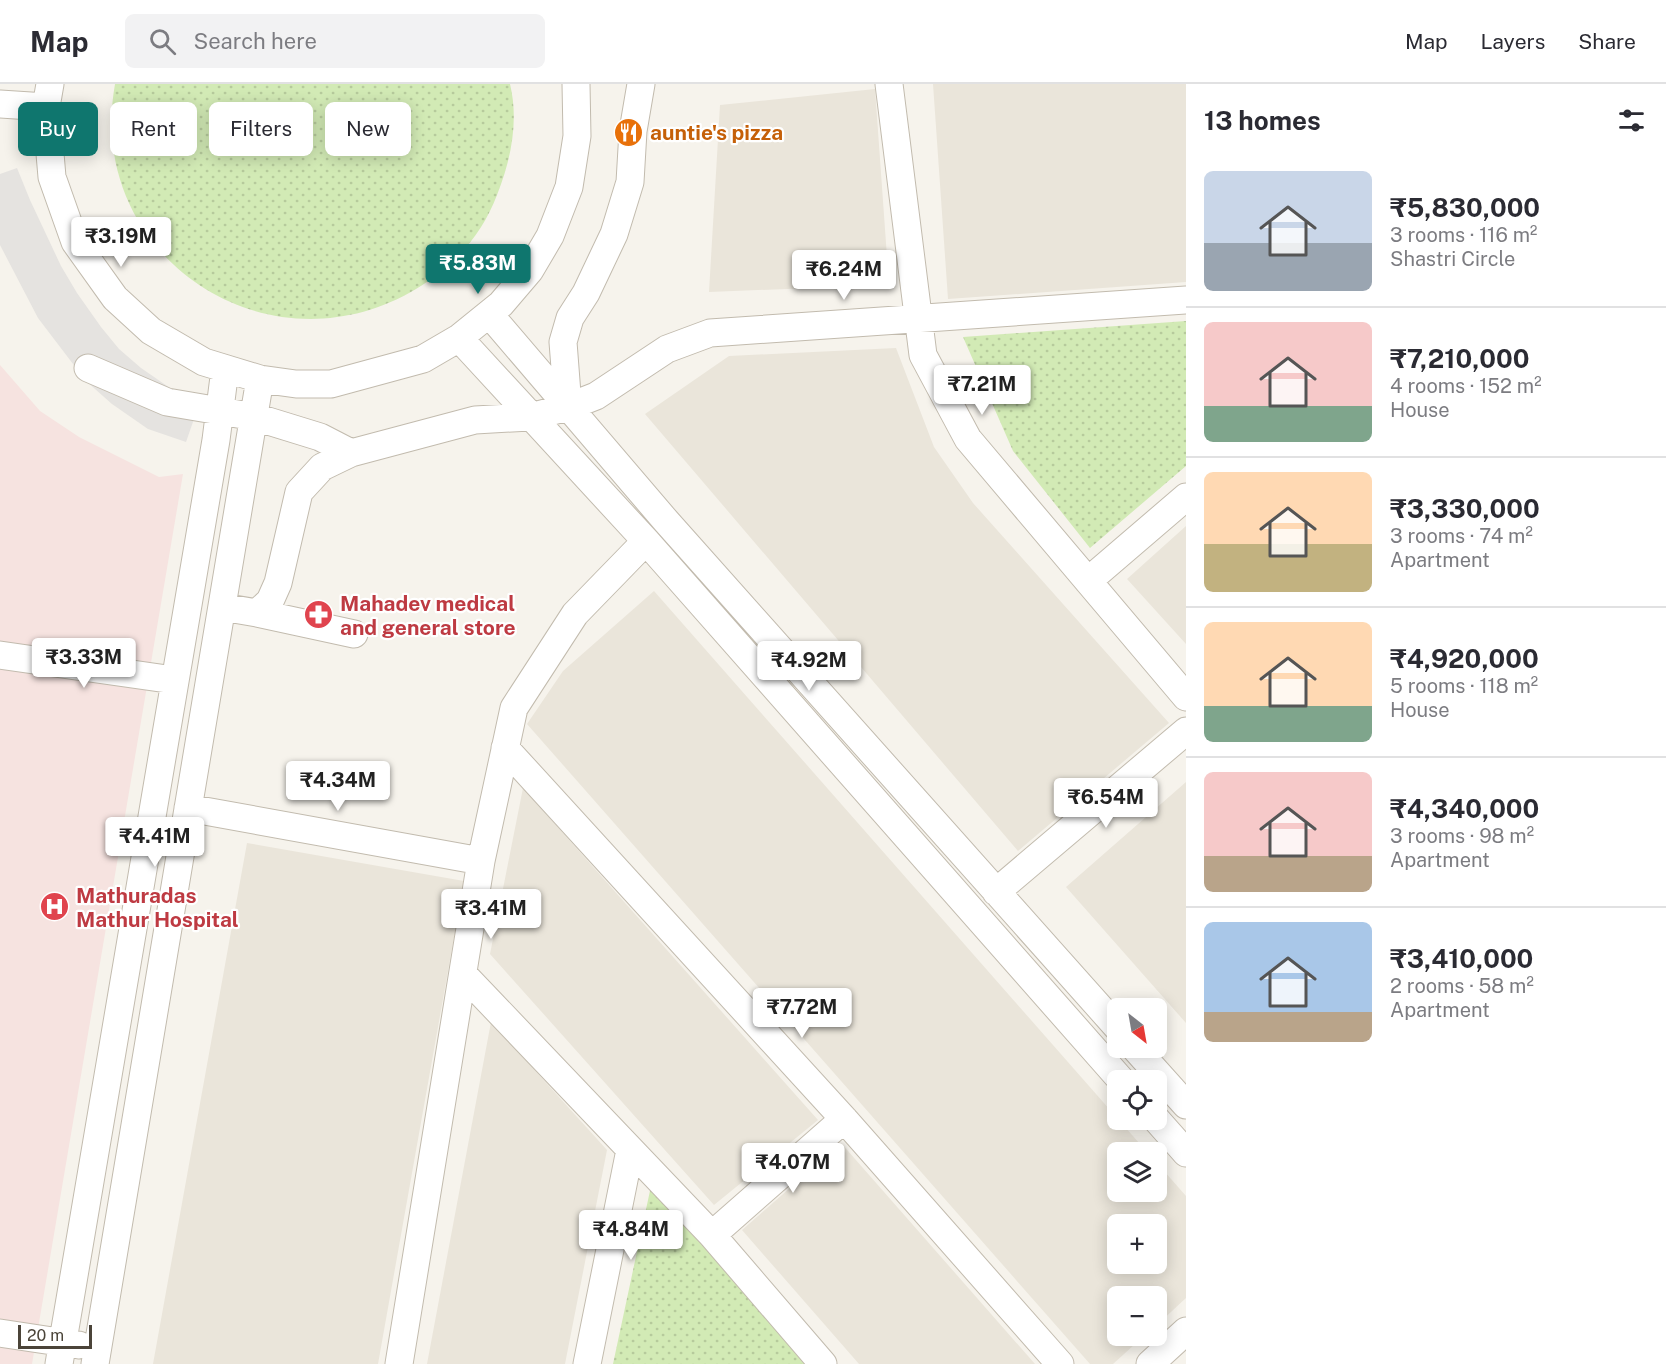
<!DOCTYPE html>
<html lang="en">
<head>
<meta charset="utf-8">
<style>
  :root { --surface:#fff; --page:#f2f2f3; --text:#2b2b33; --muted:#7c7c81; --line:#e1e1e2; --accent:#0f766e }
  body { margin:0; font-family:"Public Sans",sans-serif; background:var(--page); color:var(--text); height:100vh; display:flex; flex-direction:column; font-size:22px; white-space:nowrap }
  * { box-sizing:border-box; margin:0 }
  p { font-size:20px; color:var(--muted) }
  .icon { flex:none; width:33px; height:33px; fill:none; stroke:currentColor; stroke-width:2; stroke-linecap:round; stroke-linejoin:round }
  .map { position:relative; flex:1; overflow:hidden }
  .sheet { display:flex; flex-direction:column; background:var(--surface); width:480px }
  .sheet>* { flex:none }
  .banner { position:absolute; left:18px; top:18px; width:570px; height:54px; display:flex; gap:12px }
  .needle { width:39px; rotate:149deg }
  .tools { position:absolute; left:1107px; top:914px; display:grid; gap:12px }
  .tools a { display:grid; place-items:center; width:60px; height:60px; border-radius:9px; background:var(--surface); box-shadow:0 3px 15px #0003; font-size:30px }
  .scale { position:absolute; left:18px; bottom:15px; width:74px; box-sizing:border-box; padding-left:6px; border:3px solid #4b4439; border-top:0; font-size:16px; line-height:21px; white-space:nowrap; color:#4b4439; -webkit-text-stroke:4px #fff; paint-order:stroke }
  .price { position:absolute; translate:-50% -51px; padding:0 14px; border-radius:6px; background:#fff; color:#222; font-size:20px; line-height:39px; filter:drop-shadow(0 2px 3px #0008) }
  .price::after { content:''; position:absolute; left:50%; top:36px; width:18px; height:14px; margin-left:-9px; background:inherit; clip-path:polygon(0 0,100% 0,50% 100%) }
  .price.on { background:var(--accent); color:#fff }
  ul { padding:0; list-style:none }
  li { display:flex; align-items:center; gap:18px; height:150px; padding:0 18px }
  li+li { border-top:2px solid var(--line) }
  li span { display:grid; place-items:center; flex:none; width:168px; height:120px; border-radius:9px; color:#555 }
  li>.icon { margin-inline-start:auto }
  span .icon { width:72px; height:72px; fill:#fffc; stroke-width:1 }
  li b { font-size:26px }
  h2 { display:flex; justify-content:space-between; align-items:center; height:72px; padding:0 18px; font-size:26px }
  .chip { padding:0 21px; border-radius:9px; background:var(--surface); box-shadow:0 3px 15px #0003; font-size:21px; line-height:54px }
  .chip.on { background:var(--accent); color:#fff }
  header { display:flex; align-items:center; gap:36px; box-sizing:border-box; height:84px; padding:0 30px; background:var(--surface); border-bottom:2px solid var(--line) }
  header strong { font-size:28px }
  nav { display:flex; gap:33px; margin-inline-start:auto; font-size:21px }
  .search { width:420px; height:54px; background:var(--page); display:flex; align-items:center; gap:15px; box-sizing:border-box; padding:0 21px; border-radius:9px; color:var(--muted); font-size:22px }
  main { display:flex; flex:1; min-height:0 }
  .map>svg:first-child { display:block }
  .residential { fill:#eae5da; fill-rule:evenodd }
  .medical { fill:#f6e3e0 }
  .garden { fill:url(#garden-dots) }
  .parking { fill:#e5e3e0 }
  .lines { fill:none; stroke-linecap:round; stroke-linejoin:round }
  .minor-casing { stroke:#c2bbae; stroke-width:29 }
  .minor { stroke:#fff; stroke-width:27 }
  .labels { text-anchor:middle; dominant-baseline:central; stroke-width:4.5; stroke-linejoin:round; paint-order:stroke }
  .food-label { font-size:21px; font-weight:bold; fill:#c56008; stroke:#fff; text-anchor:start }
  .health-label { font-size:21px; font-weight:bold; fill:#be3a42; stroke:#fff; text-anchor:start }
</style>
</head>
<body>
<header>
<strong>Map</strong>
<div class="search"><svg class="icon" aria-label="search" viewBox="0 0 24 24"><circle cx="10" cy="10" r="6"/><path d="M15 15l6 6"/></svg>Search here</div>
<nav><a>Map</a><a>Layers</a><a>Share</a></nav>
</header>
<main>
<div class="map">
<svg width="1186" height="1280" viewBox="0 0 1186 1280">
  <defs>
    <pattern id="garden-dots" width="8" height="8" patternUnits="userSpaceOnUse" patternTransform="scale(1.5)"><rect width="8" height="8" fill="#d2eab5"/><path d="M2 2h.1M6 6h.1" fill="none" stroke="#b6ca9c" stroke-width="1.8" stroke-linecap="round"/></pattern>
  </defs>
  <rect width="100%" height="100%" fill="#f6f3ec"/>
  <path class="residential" d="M 933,0 L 1186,0 L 1186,198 L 948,215 Z
    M 875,5 L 889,201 L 709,208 L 720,21 Z
    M 896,264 L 934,363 L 973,419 L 1169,639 L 1018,767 L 645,330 L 729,272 Z
    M 1186,442 L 1186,560 L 1127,495 Z
    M 654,507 L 1147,1068 L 1118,1068 L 1118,1107 L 1156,1107 L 1157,1079 L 1186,1112 L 1186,1214 L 1157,1241 L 1156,1212 L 1118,1212 L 1118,1251 L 1145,1251 L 1113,1280 L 1090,1280 L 527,640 L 563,587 ZM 1118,1140 L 1156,1140 L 1156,1179 L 1118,1179 Z
    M 1186,698 L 1186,939 L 1066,803 Z
    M 523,704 L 818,1036 L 714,1121 L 490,870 Z
    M 247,759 L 464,797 L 378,1280 L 153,1280 Z
    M 491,938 L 607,1066 L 565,1280 L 427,1280 Z
    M 841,1059 L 1035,1280 L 859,1280 L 742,1146 Z"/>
  <path class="medical" d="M 0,281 L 40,327 L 79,353 L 159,393 L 183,390 L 32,1280 L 0,1280 Z"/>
  <path class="garden" d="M 115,0 L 510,0 C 519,37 511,76 497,111 C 482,151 453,183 416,205 C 268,294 84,172 115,0 Z
    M 1186,237 L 1186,382 L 1090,464 L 1013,367 L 963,253 Z
    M 651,1102 L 813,1280 L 613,1280 Z"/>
  <path class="parking" d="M 17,84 L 30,116 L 61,182 L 77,209 L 101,243 L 119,265 L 141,284 L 170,304 L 201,315 L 186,358 L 148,345 L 112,320 L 86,297 L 38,234 L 0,161 L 0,90 Z"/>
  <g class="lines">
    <defs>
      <path id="minor" d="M 50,0 L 46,23 L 52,93 L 75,158 L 115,214 L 151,247 L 204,278 L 260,295 L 296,300 L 331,300 L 423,275 L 459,254 L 501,220 L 530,186 L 550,152 L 569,103 L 577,52 L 576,0
        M 889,0 L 923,271 L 968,355 L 1186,613
        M 0,20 L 46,23
        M 490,231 L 666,437 L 1118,944
        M 459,254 L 646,457 L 1121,996
        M 88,284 L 167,318 L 255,333 L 320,353 L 351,369 L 475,336 L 530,333 L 568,323 L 596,312 L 667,265 L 710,249 L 1186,216
        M 568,323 L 563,258 L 570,234 L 586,209 L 614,150 L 630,98 L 633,47 L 641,0
        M 1088,497 L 1186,413
        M 222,523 L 257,529 L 270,517 L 278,499 L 299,408 L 322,383 L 351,369
        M 257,529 L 354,550
        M 0,571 L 174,596
        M 505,664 L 844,1035 L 1060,1280
        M 188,724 L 481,777
        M 996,808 L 1186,647
        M 463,890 L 712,1151 L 823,1280
        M 1134,963 L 1186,1021
        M 1156,1035 L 1186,1069
        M 712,1151 L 844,1035
        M 0,1249 L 79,1261
        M 59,1280 L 216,356 L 225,285
        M 95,1280 L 260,295
        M 399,1280 L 481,777 L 514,624 L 575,530 L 646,457
        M 587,1280 L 630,1066
        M 1150,1280 L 1186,1247"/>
    </defs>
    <use href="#minor" class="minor-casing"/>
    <use href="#minor" class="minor"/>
  </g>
  <defs>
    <symbol id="restaurant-disc" viewBox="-11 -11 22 22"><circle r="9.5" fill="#e8710a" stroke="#fff"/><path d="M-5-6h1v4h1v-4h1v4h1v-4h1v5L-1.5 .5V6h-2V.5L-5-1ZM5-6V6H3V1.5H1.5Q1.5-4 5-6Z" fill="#fff"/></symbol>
    <symbol id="pharmacy-disc" viewBox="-11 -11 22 22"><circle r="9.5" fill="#e0444e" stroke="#fff"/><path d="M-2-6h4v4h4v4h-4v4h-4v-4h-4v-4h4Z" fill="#fff"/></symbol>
    <symbol id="hospital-disc" viewBox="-11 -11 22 22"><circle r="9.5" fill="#e0444e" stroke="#fff"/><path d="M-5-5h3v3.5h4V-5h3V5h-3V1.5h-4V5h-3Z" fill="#fff"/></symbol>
  </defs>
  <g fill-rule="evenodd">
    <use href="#restaurant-disc" x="612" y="32" width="33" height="33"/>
    <use href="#pharmacy-disc" x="302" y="514" width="33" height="33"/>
    <use href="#hospital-disc" x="38" y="806" width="33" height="33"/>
  </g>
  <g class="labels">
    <g class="food-label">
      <text x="650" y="48">auntie's pizza</text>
    </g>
    <g class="health-label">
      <text x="340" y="519">Mahadev medical<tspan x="340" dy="24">and general store</tspan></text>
      <text x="76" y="811">Mathuradas<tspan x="76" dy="24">Mathur Hospital</tspan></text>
    </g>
  </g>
</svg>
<div class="tools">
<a><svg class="needle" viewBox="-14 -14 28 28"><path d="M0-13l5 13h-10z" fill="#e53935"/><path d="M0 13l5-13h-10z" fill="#7c7c81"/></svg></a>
<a><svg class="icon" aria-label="locate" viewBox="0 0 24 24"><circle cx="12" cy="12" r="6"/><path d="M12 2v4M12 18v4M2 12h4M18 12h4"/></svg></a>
<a><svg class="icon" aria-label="layers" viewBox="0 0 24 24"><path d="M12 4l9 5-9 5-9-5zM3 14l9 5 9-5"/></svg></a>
<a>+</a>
<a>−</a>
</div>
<div class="scale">20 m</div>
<b class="price" style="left:121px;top:184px">₹3.19M</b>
<b class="price on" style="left:478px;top:211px">₹5.83M</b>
<b class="price" style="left:844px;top:217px">₹6.24M</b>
<b class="price" style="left:982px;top:332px">₹7.21M</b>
<b class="price" style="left:84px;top:605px">₹3.33M</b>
<b class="price" style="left:809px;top:608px">₹4.92M</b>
<b class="price" style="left:338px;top:728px">₹4.34M</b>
<b class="price" style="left:1106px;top:745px">₹6.54M</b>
<b class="price" style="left:155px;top:784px">₹4.41M</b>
<b class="price" style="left:491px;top:856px">₹3.41M</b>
<b class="price" style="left:802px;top:955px">₹7.72M</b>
<b class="price" style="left:793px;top:1110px">₹4.07M</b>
<b class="price" style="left:631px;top:1177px">₹4.84M</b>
<div class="banner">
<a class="chip on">Buy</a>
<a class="chip">Rent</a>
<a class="chip">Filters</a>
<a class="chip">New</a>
</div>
</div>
<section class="sheet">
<h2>13 homes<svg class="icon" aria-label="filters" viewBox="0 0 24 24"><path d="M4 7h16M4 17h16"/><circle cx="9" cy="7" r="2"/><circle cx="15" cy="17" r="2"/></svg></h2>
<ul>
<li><span style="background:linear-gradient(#c9d6e8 60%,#9aa5b1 0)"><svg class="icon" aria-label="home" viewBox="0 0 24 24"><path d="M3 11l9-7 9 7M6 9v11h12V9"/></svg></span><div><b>₹5,830,000</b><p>3 rooms · 116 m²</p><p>Shastri Circle</p></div></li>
<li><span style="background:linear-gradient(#f6c9c9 70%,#7fa58c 0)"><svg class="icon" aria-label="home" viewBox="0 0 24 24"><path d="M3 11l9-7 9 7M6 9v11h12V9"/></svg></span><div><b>₹7,210,000</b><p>4 rooms · 152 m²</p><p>House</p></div></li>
<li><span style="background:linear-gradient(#ffd9b3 60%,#c2b280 0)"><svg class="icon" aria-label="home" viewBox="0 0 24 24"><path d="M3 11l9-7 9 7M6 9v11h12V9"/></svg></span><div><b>₹3,330,000</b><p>3 rooms · 74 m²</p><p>Apartment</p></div></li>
<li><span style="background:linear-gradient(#ffd9b3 70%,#7fa58c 0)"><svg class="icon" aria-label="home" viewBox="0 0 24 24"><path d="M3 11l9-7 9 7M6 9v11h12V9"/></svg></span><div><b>₹4,920,000</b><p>5 rooms · 118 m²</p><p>House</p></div></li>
<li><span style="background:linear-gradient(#f6c9c9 70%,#b9a48a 0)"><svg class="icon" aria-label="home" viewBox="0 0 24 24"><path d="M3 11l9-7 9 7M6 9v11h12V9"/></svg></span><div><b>₹4,340,000</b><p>3 rooms · 98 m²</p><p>Apartment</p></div></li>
<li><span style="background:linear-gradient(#a9c7e8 75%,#b9a48a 0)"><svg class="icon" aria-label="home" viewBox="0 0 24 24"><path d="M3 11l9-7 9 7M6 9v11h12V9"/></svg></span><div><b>₹3,410,000</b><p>2 rooms · 58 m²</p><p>Apartment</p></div></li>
</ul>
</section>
</main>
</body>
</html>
